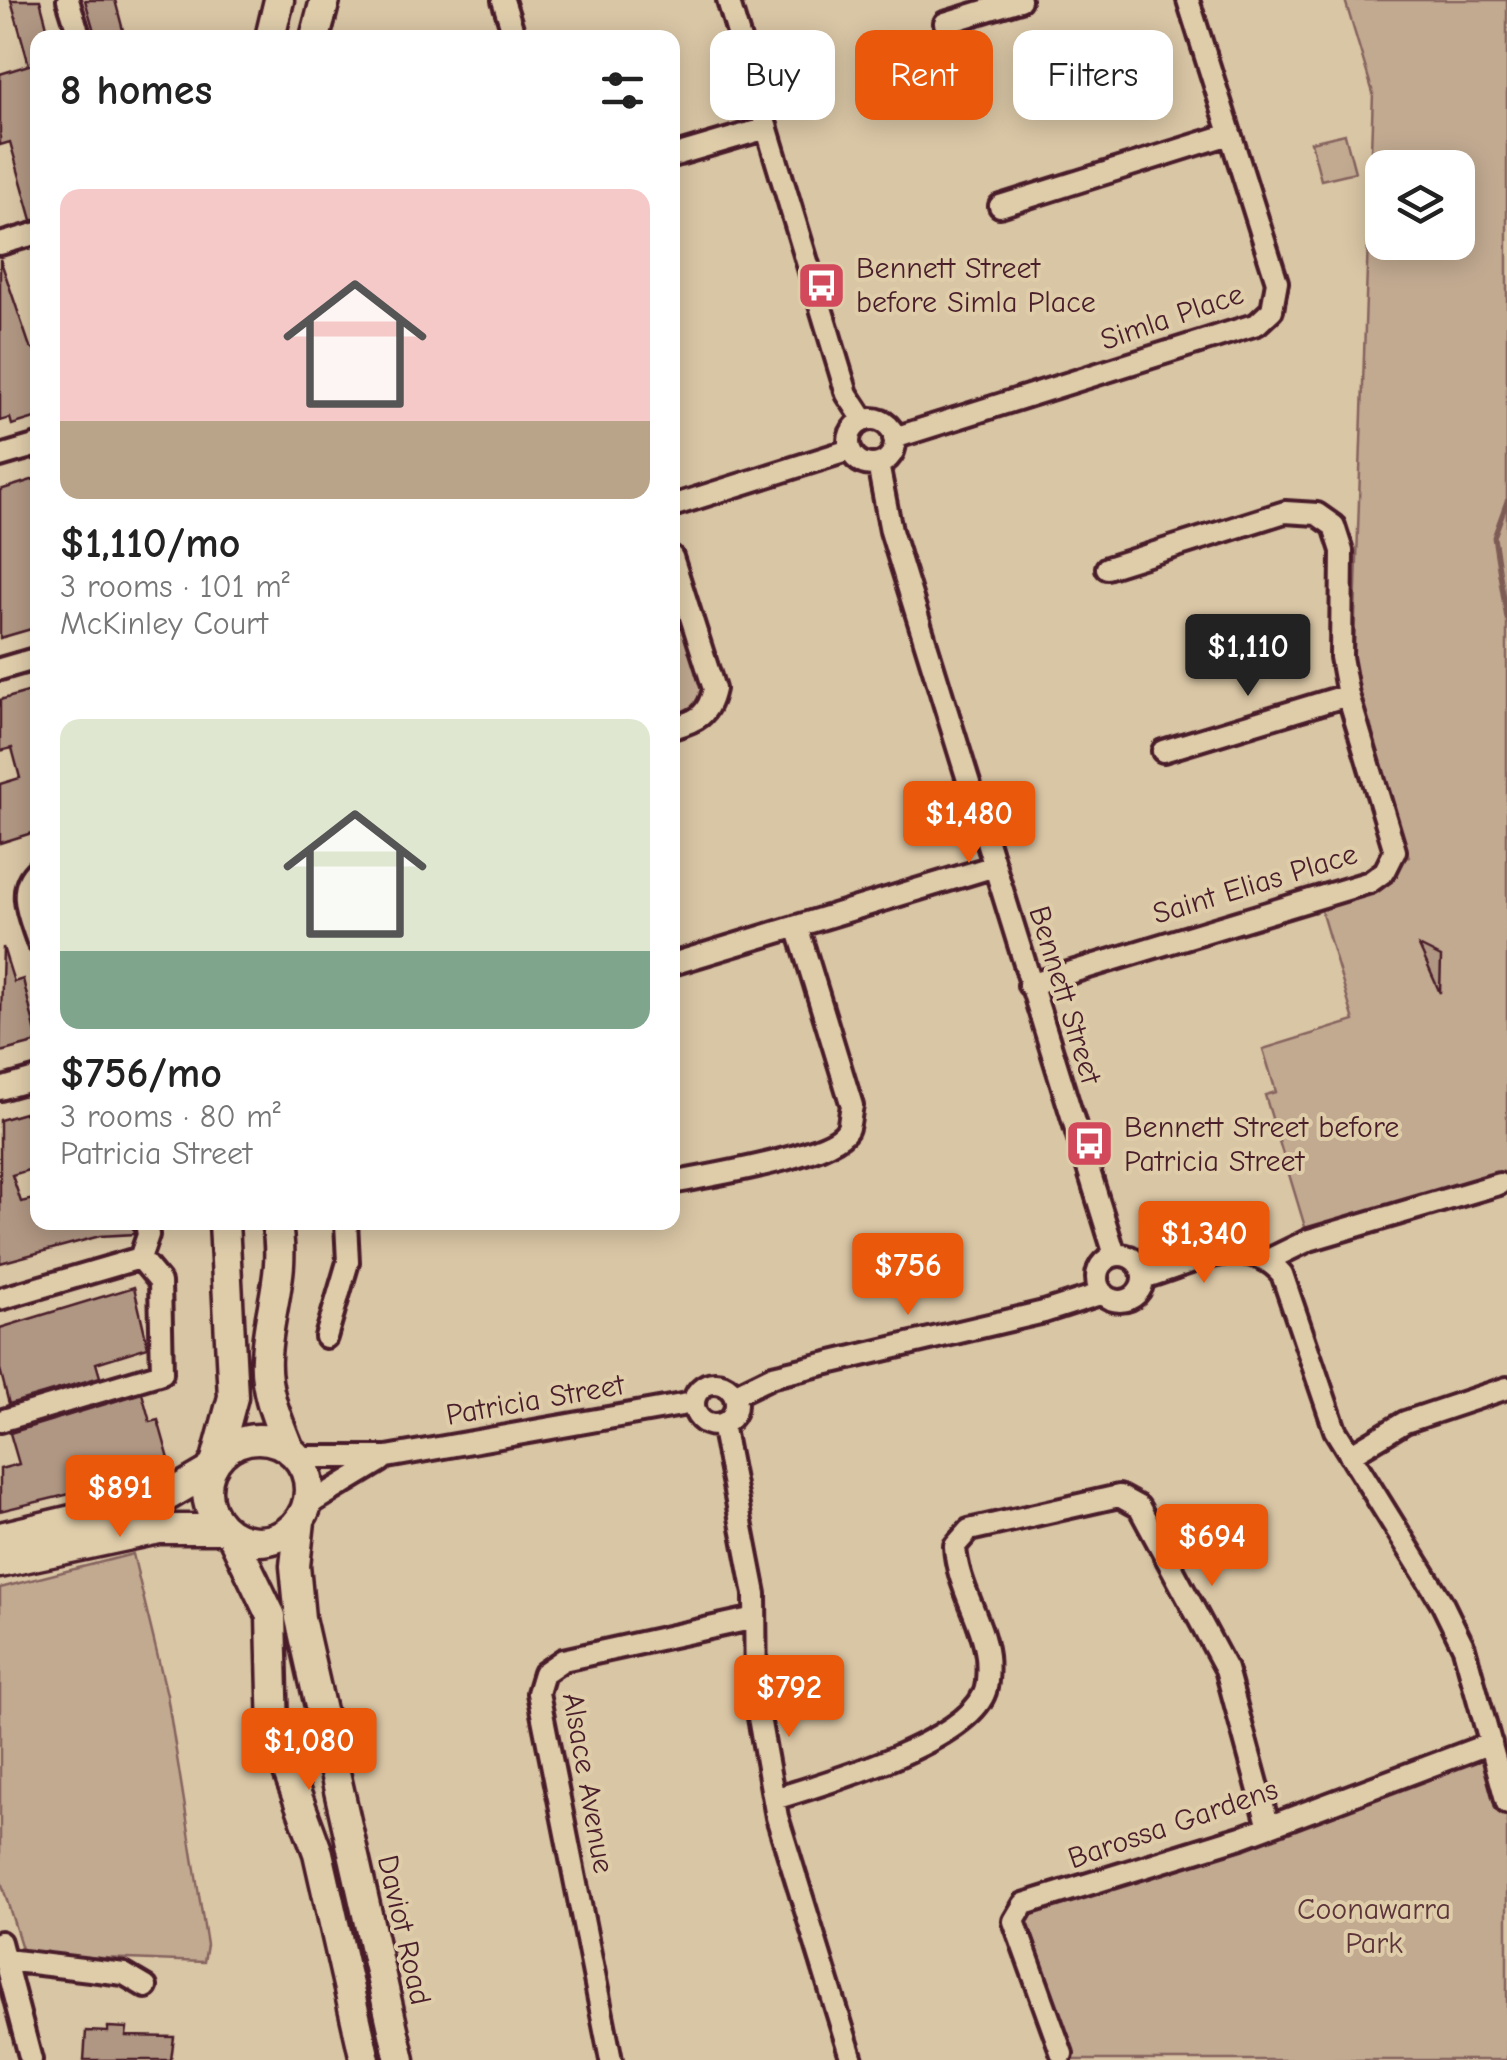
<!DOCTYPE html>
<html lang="en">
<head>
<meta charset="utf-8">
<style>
  :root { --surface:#fff; --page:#f6f6f6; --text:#222; --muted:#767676; --accent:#ea580c }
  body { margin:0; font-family:"Comic Neue",sans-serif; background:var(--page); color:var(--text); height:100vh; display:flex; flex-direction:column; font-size:38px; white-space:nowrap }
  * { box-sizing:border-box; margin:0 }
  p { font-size:32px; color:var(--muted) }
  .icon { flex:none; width:55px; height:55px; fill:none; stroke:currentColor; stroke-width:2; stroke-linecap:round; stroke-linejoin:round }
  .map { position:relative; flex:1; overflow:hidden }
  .panel { position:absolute; left:30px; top:30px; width:650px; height:1200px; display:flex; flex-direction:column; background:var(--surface); border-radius:20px; box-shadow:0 5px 25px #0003 }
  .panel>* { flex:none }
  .guide { position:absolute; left:710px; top:30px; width:645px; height:90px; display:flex; gap:20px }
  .buttons { position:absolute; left:1365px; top:150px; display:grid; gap:20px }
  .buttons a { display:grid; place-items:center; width:110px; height:110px; border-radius:20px; background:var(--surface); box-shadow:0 5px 25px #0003; font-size:50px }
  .price { position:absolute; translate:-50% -85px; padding:0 22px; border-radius:10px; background:var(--accent); color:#fff; font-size:32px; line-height:65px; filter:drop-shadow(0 2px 5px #0008) }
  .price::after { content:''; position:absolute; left:50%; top:60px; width:30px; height:22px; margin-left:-15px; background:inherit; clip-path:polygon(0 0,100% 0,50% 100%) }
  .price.selected { background:#222; color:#fff }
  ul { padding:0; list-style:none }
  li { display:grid; align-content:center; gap:20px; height:530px; padding:0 30px }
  li span { display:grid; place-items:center; height:310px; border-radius:20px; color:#555 }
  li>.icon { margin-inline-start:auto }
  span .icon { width:180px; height:180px; fill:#fffc; stroke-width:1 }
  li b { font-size:42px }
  h2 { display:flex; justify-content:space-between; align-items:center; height:120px; padding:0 30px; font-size:42px }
  .pill { padding:0 35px; border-radius:20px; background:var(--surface); box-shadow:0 5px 25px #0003; font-size:35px; line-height:90px }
  .pill.selected { background:var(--accent); color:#fff }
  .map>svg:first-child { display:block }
  .green { fill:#c2aa91; stroke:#86645e; stroke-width:2.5; fill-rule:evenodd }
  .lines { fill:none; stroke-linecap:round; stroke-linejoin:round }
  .stream { stroke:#7e5c57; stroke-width:5 }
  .building { fill:#b09783; stroke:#4a1f2b; stroke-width:2.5 }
  .street-casing { stroke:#4a1f2b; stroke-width:28 }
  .secondary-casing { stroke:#4a1f2b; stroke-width:35 }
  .street { stroke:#dfcdaa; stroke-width:20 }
  .secondary { stroke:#dfcdaa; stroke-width:28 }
  .labels { text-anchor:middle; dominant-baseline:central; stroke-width:8; stroke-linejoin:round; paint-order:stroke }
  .poi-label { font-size:30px; fill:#4a1f2b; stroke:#dfcdaa; text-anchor:start }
  .street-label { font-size:30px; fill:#4a1f2b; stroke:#dfcdaa }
  .park-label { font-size:30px; fill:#5c343a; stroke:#dfcdaa }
</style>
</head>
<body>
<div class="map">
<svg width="1507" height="2060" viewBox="0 0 1507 2060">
  <rect width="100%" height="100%" fill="#d9c6a5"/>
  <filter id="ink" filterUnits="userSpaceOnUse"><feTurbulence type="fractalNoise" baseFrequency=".01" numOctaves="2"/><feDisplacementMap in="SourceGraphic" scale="20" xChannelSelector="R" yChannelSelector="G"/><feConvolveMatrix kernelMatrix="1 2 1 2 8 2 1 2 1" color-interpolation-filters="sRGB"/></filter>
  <g filter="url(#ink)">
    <path class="green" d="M 1345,0 L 1507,0 L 1507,1181 L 1309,1240 L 1265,1095 L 1276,1092 L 1263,1049 L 1354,1021 L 1317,897 L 1409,857 L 1353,676 L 1373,93 ZM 1382,168 L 1458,168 L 1458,242 L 1382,242 Z
      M 1345,134 L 1355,172 L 1321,180 L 1311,142 Z
      M 672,557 L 714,689 L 672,728 Z
      M 133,1554 L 167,1695 L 207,1945 L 204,1962 L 24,1955 L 0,1878 L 0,1588 Z
      M 1491,1743 L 1507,1803 L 1507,2060 L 1064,2060 L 1014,1921 L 1029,1905 Z"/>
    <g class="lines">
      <path class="stream" d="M 1507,501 L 1494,537 L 1507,619"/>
    </g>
    <path class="building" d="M 11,0 L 40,0 L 50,38 L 38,38 L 38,220 L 32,220 L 10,142 L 0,145 L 0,74 L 29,65 Z
      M 85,0 L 115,0 L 125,38 L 96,38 Z
      M 0,259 L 30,347 L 38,353 L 38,417 L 12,425 L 10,418 L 0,421 Z
      M 38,478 L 38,627 L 0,638 L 0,490 Z
      M 38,689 L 38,831 L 0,843 L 0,784 L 20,778 L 12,748 L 0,751 L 0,700 Z
      M 1419,946 L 1441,957 L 1440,993 Z
      M 3,947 L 14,982 L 23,979 L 38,1042 L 0,1052 Z
      M 38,1109 L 38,1167 L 12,1175 L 21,1202 L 38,1198 L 38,1222 L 132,1222 L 134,1234 L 100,1236 L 0,1263 L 0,1120 Z
      M 134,1287 L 148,1347 L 96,1363 L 100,1377 L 9,1404 L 0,1369 L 0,1328 Z
      M 142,1393 L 150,1422 L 158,1420 L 169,1459 L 146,1465 L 148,1475 L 0,1511 L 0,1469 L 19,1464 L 10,1433 Z
      M 108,2027 L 127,2028 L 126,2036 L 174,2037 L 171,2060 L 84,2060 L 86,2031 L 108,2032 Z"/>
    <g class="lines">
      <defs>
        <path id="street" d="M 68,0 L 80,38
          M 503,0 L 515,38
          M 728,0 L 847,394 L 864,420
          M 945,23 L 1020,0
          M 672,156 L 767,128
          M 1000,206 L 1230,134
          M 0,244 L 38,233
          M849 442a23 23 0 1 1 46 0a23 23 0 1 1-46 0Z
          M 894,438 L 1257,324 L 1272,310 L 1277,282 L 1188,0
          M 0,456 L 38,445
          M 878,464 L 891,531 L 1115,1255
          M 672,506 L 850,450
          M 672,557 L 714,689 C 708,716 697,721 672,728
          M 0,669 L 38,658
          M 1163,751 L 1348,695
          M 38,869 C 15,889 30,917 38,942
          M 672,964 L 995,866
          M 1029,985 L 1370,882 L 1385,871 L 1395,851 L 1348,695 L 1341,657 L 1342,551 L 1334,526 L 1317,514 L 1285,512 L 1107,568
          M 0,1089 L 38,1078
          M 672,1183 C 705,1176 831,1157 847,1130 C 850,1125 850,1113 852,1106 L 797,926
          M1097 1278a23 23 0 1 1 46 0a23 23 0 1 1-46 0Z
          M 1270,1259 L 1309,1240 L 1499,1184
          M 1143,1278 C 1189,1265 1247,1231 1282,1274 L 1335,1430 L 1441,1601 L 1464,1648 L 1507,1803
          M 0,1299 L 140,1258 L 148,1235 L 146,1222
          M 326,1337 L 348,1262 L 346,1222
          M694 1404a21 21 0 1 1 42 0a21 21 0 1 1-42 0Z
          M 734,1395 L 773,1376 L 1044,1312 L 1103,1293
          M 0,1421 L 162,1373 L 160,1282 L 140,1258
          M 722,1424 L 755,1594 L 756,1701 L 777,1817 L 852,2060
          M 1350,1455 L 1405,1422 L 1507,1388
          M 298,1457 L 387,1457 L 693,1403
          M 308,1505 L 381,1461
          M 774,1799 C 824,1784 962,1744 984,1694 C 988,1686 988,1666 987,1656 C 982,1618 957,1586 955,1546 L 969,1530 L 1119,1496 L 1139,1507 L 1226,1669 L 1268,1824
          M 0,1942 L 31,2060
          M 6,1960 L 124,1974 L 146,1987
          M 1062,2054 L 1014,1921 L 1024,1904 L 1241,1837 L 1491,1743
          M 611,2060 L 538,1693 L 544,1673 L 563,1660 L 755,1618"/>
        <path id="secondary" d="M 270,38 L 279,0
          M 315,38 L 325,0
          M 276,1222 C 287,1270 268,1310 266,1357 C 264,1390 277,1419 289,1449
          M207 1490a51 51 0 1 1 102 0a51 51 0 1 1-102 0Z
          M 216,1460 L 233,1397 L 224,1222
          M 300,1521 L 295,1566 L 300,1618 L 400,2060
          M 232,1535 L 271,1616 L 274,1734 L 318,1853 L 365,2060
          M 0,1537 L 164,1498 L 210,1471
          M 0,1563 L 159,1529 L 224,1529"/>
      </defs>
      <use href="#street" class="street-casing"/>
      <use href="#secondary" class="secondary-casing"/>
      <use href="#street" class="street"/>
      <use href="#secondary" class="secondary"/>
    </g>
  </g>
  <defs>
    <symbol id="bus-square" viewBox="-11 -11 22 22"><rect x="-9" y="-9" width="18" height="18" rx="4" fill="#d1495b" stroke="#dfcdaa"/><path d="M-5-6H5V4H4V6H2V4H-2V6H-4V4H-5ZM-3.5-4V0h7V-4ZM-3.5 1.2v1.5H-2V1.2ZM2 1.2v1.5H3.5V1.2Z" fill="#fff"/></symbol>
  </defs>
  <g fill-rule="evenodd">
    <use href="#bus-square" x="794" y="258" width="55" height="55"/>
    <use href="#bus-square" x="1062" y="1116" width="55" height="55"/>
  </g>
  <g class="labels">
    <g class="poi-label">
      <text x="856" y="268">Bennett Street<tspan x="856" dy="34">before Simla Place</tspan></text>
      <text x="1124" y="1127">Bennett Street before<tspan x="1124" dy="34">Patricia Street</tspan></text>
    </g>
    <g class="street-label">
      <text transform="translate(1172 317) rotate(-19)">Simla Place</text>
      <text transform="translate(1255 884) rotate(-17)">Saint Elias Place</text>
      <text transform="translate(1065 995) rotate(73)">Bennett Street</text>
      <text transform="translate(535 1400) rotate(-10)">Patricia Street</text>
      <text transform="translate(588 1783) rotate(80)">Alsace Avenue</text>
      <text transform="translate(1173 1824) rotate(-19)">Barossa Gardens</text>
      <text transform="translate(404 1930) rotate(77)">Daviot Road</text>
    </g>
    <g class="park-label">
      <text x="1374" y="1909">Coonawarra<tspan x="1374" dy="34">Park</tspan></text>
    </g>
  </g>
</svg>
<div class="buttons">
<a><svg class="icon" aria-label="layers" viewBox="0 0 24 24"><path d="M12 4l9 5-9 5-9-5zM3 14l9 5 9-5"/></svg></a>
</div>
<b class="price selected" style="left:1248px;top:699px">$1,110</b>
<b class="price" style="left:969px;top:866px">$1,480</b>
<b class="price" style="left:1204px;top:1286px">$1,340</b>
<b class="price" style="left:908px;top:1318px">$756</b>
<b class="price" style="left:120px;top:1540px">$891</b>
<b class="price" style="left:1212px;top:1589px">$694</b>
<b class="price" style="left:789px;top:1740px">$792</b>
<b class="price" style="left:309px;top:1793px">$1,080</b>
<div class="guide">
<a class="pill">Buy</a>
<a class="pill selected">Rent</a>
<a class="pill">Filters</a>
</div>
<section class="panel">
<h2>8 homes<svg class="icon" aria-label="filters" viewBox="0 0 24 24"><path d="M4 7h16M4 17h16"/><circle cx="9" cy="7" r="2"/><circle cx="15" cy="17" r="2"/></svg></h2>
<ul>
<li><span style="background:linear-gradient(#f6c9c9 75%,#b9a48a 0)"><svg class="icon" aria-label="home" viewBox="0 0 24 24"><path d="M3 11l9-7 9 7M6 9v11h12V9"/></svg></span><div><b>$1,110/mo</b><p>3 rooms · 101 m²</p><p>McKinley Court</p></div></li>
<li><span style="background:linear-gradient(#dfe7d0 75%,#7fa58c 0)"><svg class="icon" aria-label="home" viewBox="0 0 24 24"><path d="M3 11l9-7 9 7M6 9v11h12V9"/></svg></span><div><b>$756/mo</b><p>3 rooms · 80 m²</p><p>Patricia Street</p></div></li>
</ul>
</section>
</div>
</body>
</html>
